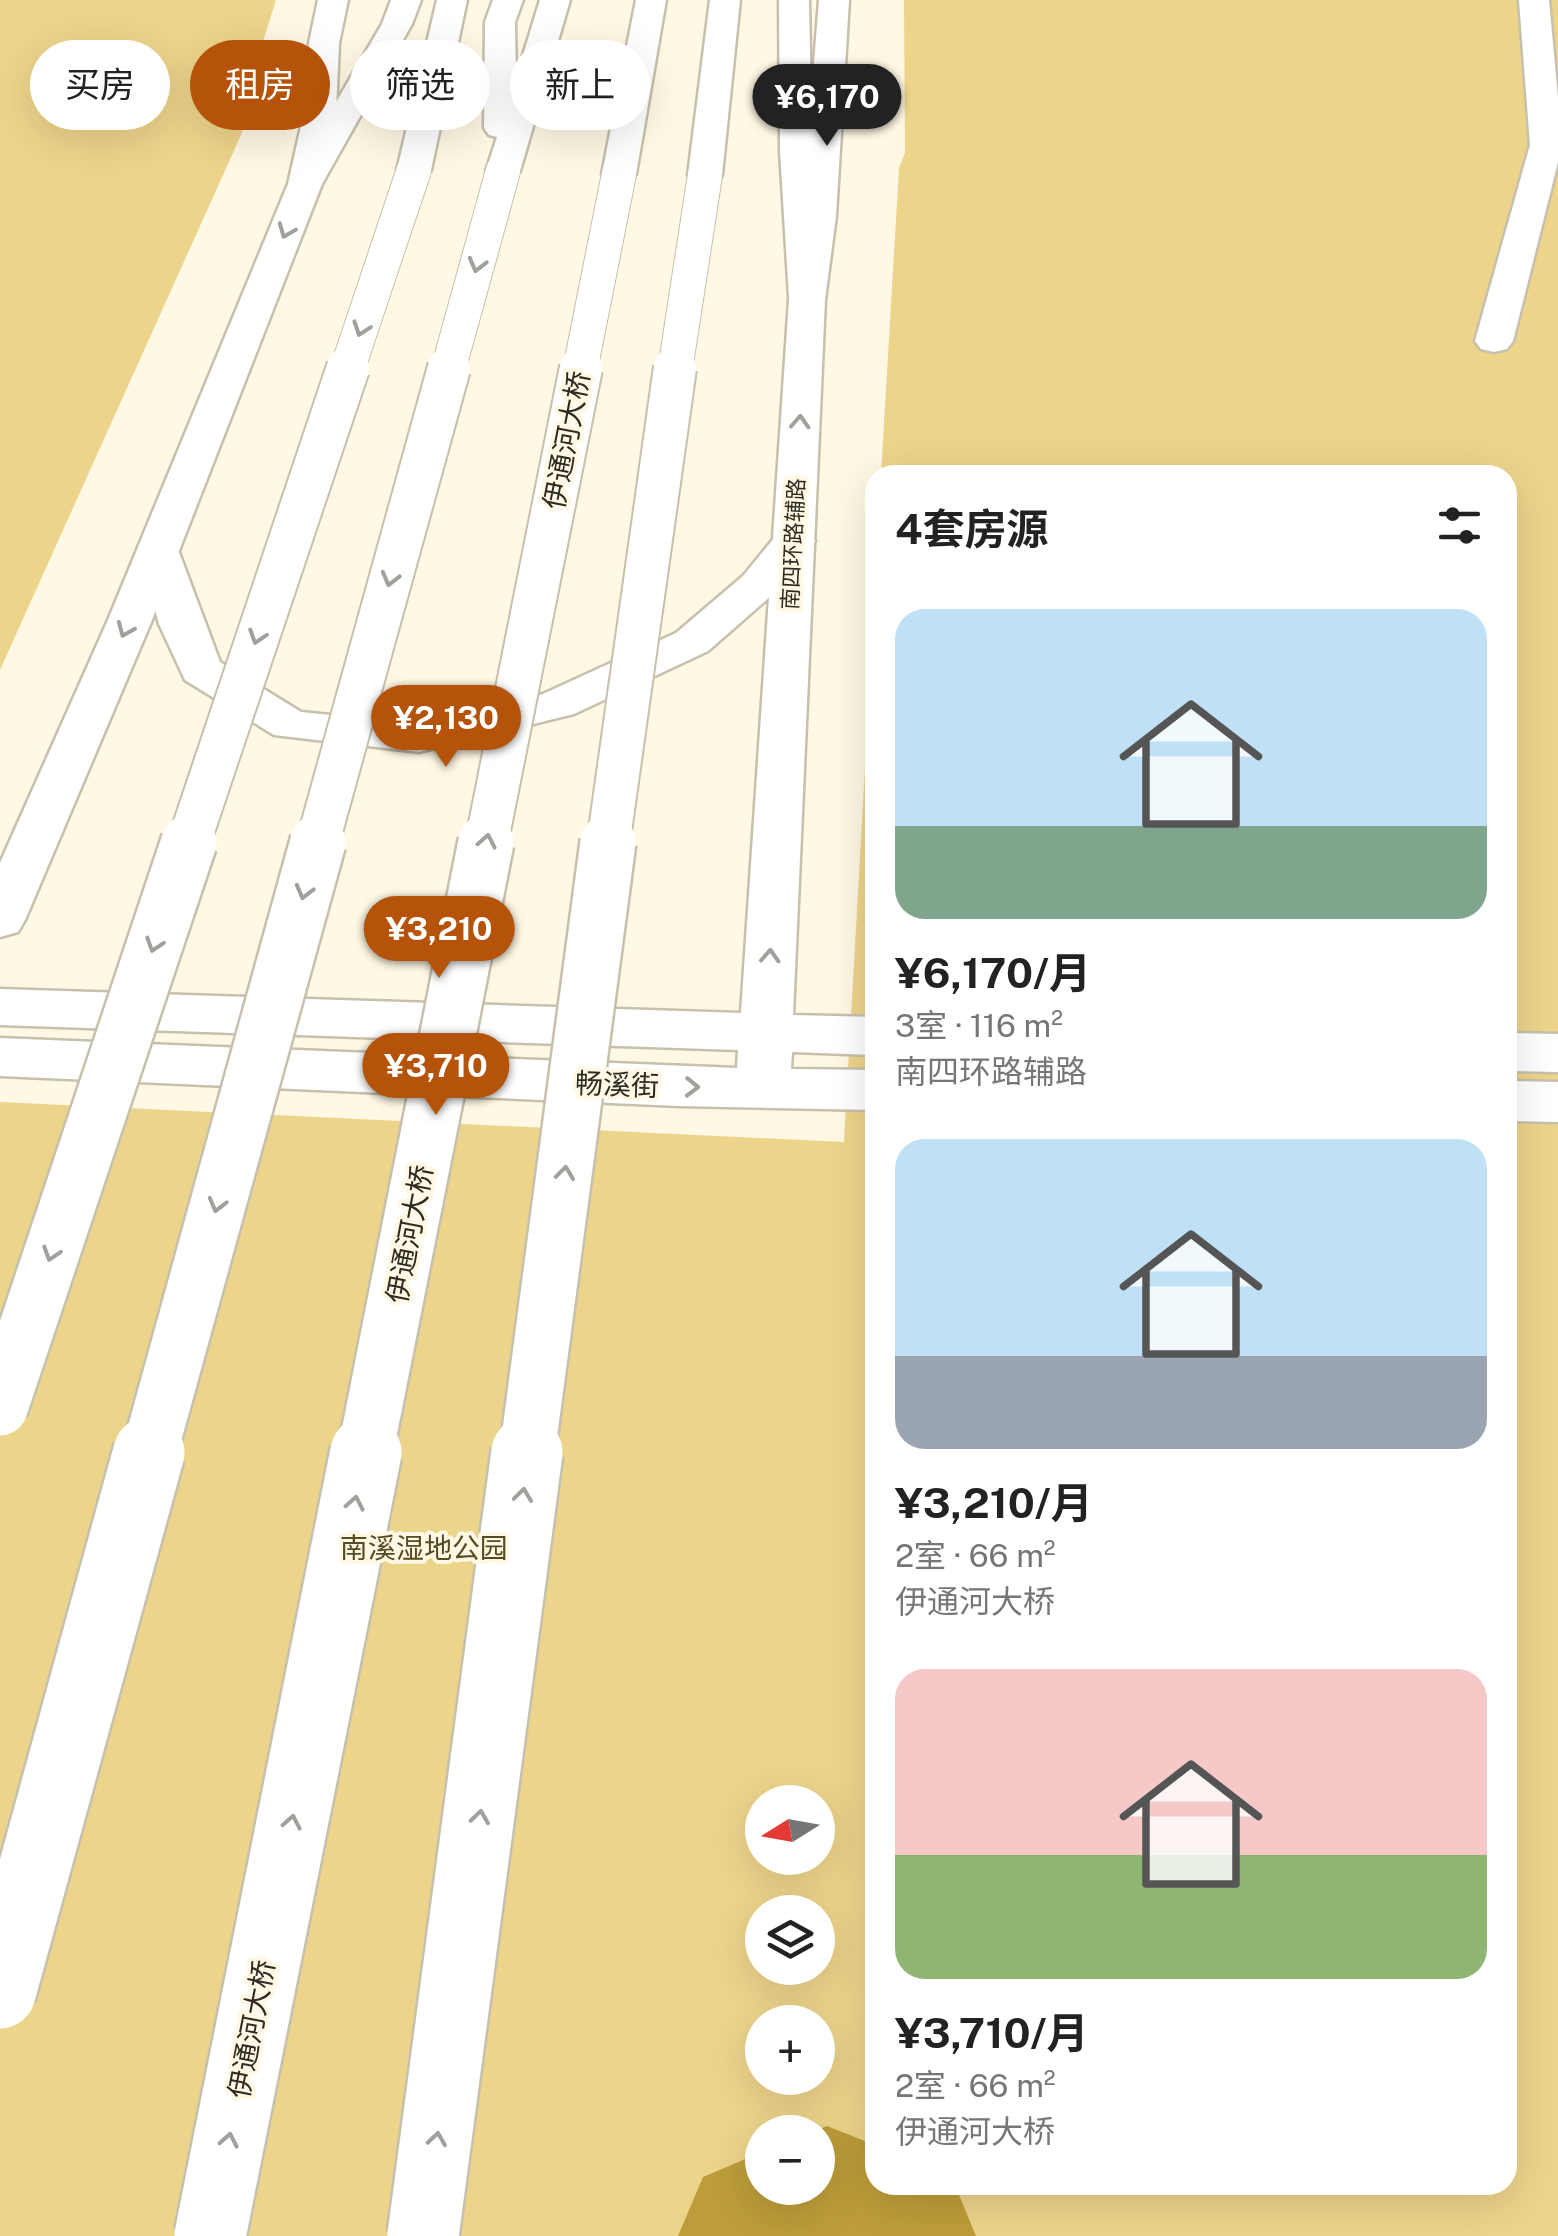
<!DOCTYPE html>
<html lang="zh">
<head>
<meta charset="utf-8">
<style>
  :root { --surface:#fff; --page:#f2f2f2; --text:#222; --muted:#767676; --accent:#b45309 }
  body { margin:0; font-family:"Public Sans","Noto Sans SC",sans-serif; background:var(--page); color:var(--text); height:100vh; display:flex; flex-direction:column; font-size:38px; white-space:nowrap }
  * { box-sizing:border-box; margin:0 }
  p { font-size:32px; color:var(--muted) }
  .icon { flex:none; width:55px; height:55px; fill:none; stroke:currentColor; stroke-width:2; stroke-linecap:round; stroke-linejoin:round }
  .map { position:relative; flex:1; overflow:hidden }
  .sheet { position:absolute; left:865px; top:465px; width:652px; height:1730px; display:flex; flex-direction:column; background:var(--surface); border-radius:30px; box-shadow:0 10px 40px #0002 }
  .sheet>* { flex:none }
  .hud { position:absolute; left:30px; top:40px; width:685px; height:90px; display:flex; gap:20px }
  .needle { width:65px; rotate:259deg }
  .controls { position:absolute; left:745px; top:1785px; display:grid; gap:20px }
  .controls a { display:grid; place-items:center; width:90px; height:90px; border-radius:50%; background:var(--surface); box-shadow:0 10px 40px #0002; font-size:50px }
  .price { position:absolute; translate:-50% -85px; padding:0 22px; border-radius:35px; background:var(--accent); color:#fff; font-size:32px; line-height:65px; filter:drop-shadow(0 2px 5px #0008) }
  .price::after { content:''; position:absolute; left:50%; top:60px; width:30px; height:22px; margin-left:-15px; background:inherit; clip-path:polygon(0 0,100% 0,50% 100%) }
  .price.active { background:#222; color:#fff }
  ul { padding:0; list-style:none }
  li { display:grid; align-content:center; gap:20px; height:530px; padding:0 30px }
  li span { display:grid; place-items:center; height:310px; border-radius:30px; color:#555 }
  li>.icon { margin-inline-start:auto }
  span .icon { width:180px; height:180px; fill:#fffc; stroke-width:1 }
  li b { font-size:42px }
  h2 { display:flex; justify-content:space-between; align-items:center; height:120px; padding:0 30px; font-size:42px }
  .pill { padding:0 35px; border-radius:45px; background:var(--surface); box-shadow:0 10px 40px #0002; font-size:35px; line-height:90px }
  .pill.active { background:var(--accent); color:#fff }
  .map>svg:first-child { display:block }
  .green { fill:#edd48b; fill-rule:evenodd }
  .water { fill:#bd9d3a; stroke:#927b33; stroke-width:2.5 }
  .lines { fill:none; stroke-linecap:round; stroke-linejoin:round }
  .river { fill:#bd9d3a; fill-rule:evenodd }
  .minor-casing { stroke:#c6c0ad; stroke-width:5 }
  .major-casing { stroke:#c6c0ad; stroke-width:5 }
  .highway-casing { stroke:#c6c0ad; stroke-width:5 }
  .minor { fill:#fff; fill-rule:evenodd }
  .major { fill:#fff; fill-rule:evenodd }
  .highway { fill:#fff; fill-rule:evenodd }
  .highway-bridge-far3-casing { stroke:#c6c0ad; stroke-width:36; stroke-linecap:butt }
  .highway-bridge-far2-casing { stroke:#c6c0ad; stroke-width:46; stroke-linecap:butt }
  .highway-bridge-far1-casing { stroke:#c6c0ad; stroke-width:60; stroke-linecap:butt }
  .highway-bridge-casing { stroke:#c6c0ad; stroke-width:76; stroke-linecap:butt }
  .highway-bridge-far3 { stroke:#fff; stroke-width:34 }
  .highway-bridge-far2 { stroke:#fff; stroke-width:42 }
  .highway-bridge-far1 { stroke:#fff; stroke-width:55 }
  .highway-bridge { stroke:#fff; stroke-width:71 }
  .oneway { stroke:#a0a09c }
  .labels { text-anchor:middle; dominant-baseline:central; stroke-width:8; stroke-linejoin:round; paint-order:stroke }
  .far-street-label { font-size:22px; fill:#2d2b23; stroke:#fff8e4 }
  .street-label { font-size:28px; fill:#2d2b23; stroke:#fff8e4 }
  .park-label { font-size:28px; fill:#584a22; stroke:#fff8e4 }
</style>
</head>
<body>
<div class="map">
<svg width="1558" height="2236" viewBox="0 0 1558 2236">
  <rect width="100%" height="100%" fill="#fff8e4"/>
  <path class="green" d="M 0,0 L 276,0 L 264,38 L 259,82 L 241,135 L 0,670 Z
    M 904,0 L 1558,0 L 1558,2236 L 0,2236 L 0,1102 L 844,1142 L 875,589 L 875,2185 L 1508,2185 L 1508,475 L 881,475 L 899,168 L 905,153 ZM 762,1802 L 818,1802 L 818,1858 L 762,1858 ZM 762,1912 L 818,1912 L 818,1968 L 762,1968 ZM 762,2022 L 818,2022 L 818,2078 L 762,2078 ZM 762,2132 L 818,2132 L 818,2188 L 762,2188 Z"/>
  <path class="water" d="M 827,2210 L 892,2236 L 762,2236 Z"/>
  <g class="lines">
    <path class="river" d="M 827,2126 L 875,2145 L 875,2185 L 955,2185 L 976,2236 L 678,2236 L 703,2177 L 762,2152 L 762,2188 L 818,2188 L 818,2132 L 812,2132 Z"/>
    <defs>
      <path id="minor" d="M 391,0 L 421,0 L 412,24 L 322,184 L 317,191 L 293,191 L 288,184 L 382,24 Z
        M 779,0 L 809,0 L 812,151 L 825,297 L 820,305 L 807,308 L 794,305 L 789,297 L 780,151 Z
        M 1519,0 L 1549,0 L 1558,98 L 1558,162 L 1513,341 L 1507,349 L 1494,352 L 1481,349 L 1475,341 L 1530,145 Z
        M 794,528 L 809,532 L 815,541 L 773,594 L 708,651 L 574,714 L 419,752 L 274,735 L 185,680 L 159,624 L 138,548 L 144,539 L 159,535 L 174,539 L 220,662 L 301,712 L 419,724 L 543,694 L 676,633 L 743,576 L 779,532 Z"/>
      <path id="major" d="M 318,0 L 348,0 L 339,43 L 336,113 L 322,184 L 152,620 L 25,920 L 18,932 L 0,937 L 0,863 L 108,620 L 288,184 L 304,113 L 309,43 Z
        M 819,0 L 849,0 L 836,216 L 825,300 L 793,1015 L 875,1017 L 875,1055 L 792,1052 L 791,1069 L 875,1070 L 875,1110 L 679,1106 L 0,1076 L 0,1038 L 737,1068 L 738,1050 L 0,1025 L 0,989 L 741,1013 L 789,300 L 802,216 Z
        M 1508,1033 L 1558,1034 L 1558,1072 L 1508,1071 Z
        M 1508,1081 L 1558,1082 L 1558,1122 L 1508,1121 Z"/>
      <path id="highway" d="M 437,0 L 467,0 L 431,170 L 426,177 L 402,177 L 397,170 Z
        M 493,0 L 523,0 L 515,22 L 516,78 L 540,0 L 570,0 L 520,171 L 515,178 L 491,178 L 486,171 L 497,137 L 489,135 L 484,128 L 485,22 Z
        M 636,0 L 666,0 L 636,174 L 631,181 L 607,181 L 602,174 Z
        M 710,0 L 740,0 L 722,175 L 717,182 L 693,182 L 688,175 Z"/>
    </defs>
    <use href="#minor" class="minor-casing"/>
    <use href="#major" class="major-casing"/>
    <use href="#highway" class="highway-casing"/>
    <use href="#minor" class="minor"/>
    <use href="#major" class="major"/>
    <use href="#highway" class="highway"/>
    <defs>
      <path id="highway-bridge-far3" d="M 347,370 L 414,170
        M 448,370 L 503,171
        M 580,370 L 619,174
        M 675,370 L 705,175"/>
      <path id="highway-bridge-far2" d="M 188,845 L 348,368
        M 317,845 L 449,368
        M 486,845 L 581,368
        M 608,845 L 675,368"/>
      <path id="highway-bridge-far1" d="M 0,1408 L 189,842
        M 149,1454 L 318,842
        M 365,1454 L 486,842
        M 527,1454 L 608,842"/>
      <path id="highway-bridge" d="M 0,1993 L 149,1452
        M 210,2236 L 366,1452
        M 423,2236 L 527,1452"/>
    </defs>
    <use href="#highway-bridge-far3" class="highway-bridge-far3-casing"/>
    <use href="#highway-bridge-far2" class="highway-bridge-far2-casing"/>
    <use href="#highway-bridge-far1" class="highway-bridge-far1-casing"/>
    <use href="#highway-bridge" class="highway-bridge-casing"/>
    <use href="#highway-bridge-far3" class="highway-bridge-far3"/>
    <use href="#highway-bridge-far2" class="highway-bridge-far2"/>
    <use href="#highway-bridge-far1" class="highway-bridge-far1"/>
    <use href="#highway-bridge" class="highway-bridge"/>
  </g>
  <defs><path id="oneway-chevron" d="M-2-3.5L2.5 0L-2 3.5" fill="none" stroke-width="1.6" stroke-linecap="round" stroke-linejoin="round" transform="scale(2.5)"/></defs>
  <g class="oneway">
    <use href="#oneway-chevron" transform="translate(286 231) rotate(112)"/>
    <use href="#oneway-chevron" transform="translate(477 265) rotate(105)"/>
    <use href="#oneway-chevron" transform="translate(361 329) rotate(109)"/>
    <use href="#oneway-chevron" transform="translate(800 422) rotate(-87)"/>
    <use href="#oneway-chevron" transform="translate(390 579) rotate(105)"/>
    <use href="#oneway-chevron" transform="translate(125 630) rotate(113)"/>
    <use href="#oneway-chevron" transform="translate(257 637) rotate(108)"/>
    <use href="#oneway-chevron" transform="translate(487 841) rotate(-79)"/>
    <use href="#oneway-chevron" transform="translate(304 892) rotate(105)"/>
    <use href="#oneway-chevron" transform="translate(154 945) rotate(108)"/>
    <use href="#oneway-chevron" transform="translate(770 956) rotate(-87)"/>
    <use href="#oneway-chevron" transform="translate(692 1087) rotate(1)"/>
    <use href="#oneway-chevron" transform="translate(565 1173) rotate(-83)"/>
    <use href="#oneway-chevron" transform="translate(217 1205) rotate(105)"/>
    <use href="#oneway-chevron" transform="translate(51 1254) rotate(108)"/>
    <use href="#oneway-chevron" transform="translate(523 1495) rotate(-83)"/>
    <use href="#oneway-chevron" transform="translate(355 1503) rotate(-79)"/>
    <use href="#oneway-chevron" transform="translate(480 1817) rotate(-82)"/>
    <use href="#oneway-chevron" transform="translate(292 1822) rotate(-79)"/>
    <use href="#oneway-chevron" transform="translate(437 2139) rotate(-82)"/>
    <use href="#oneway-chevron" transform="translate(229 2140) rotate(-79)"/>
  </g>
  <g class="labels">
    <g class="far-street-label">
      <text transform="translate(793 544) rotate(-87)">南四环路辅路</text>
    </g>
    <g class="street-label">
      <text transform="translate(566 440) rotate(-79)">伊通河大桥</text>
      <text transform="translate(617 1084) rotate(2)">畅溪街</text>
      <text transform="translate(409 1234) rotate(-79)">伊通河大桥</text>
      <text transform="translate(251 2029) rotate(-79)">伊通河大桥</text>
    </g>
    <g class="park-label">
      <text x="424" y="1547">南溪湿地公园</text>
    </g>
  </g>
</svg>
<div class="controls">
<a><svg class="needle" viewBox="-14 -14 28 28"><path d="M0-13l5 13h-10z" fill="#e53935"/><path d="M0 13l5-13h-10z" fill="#767676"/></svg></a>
<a><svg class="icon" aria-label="layers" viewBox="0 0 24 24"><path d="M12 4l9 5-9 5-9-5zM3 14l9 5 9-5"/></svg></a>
<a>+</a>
<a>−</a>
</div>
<b class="price active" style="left:827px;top:149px">¥6,170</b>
<b class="price" style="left:446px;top:770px">¥2,130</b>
<b class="price" style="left:439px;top:981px">¥3,210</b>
<b class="price" style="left:436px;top:1118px">¥3,710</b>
<div class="hud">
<a class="pill">买房</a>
<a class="pill active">租房</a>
<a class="pill">筛选</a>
<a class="pill">新上</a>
</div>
<section class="sheet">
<h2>4套房源<svg class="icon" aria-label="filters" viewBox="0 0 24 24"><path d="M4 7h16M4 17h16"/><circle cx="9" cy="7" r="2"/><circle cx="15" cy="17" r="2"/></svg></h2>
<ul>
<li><span style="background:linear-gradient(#bfe0f5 70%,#7fa58c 0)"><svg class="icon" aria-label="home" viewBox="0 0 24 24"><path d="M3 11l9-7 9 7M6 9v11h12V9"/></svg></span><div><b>¥6,170/月</b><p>3室 · 116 m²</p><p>南四环路辅路</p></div></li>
<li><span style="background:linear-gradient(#bfe0f5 70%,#9aa5b1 0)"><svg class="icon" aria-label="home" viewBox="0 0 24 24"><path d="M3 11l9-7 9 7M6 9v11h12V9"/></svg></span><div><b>¥3,210/月</b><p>2室 · 66 m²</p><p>伊通河大桥</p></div></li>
<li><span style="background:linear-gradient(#f6c9c9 60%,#8fb573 0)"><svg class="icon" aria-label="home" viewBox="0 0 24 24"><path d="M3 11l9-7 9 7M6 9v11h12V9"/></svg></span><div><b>¥3,710/月</b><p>2室 · 66 m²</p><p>伊通河大桥</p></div></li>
</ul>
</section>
</div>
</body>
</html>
